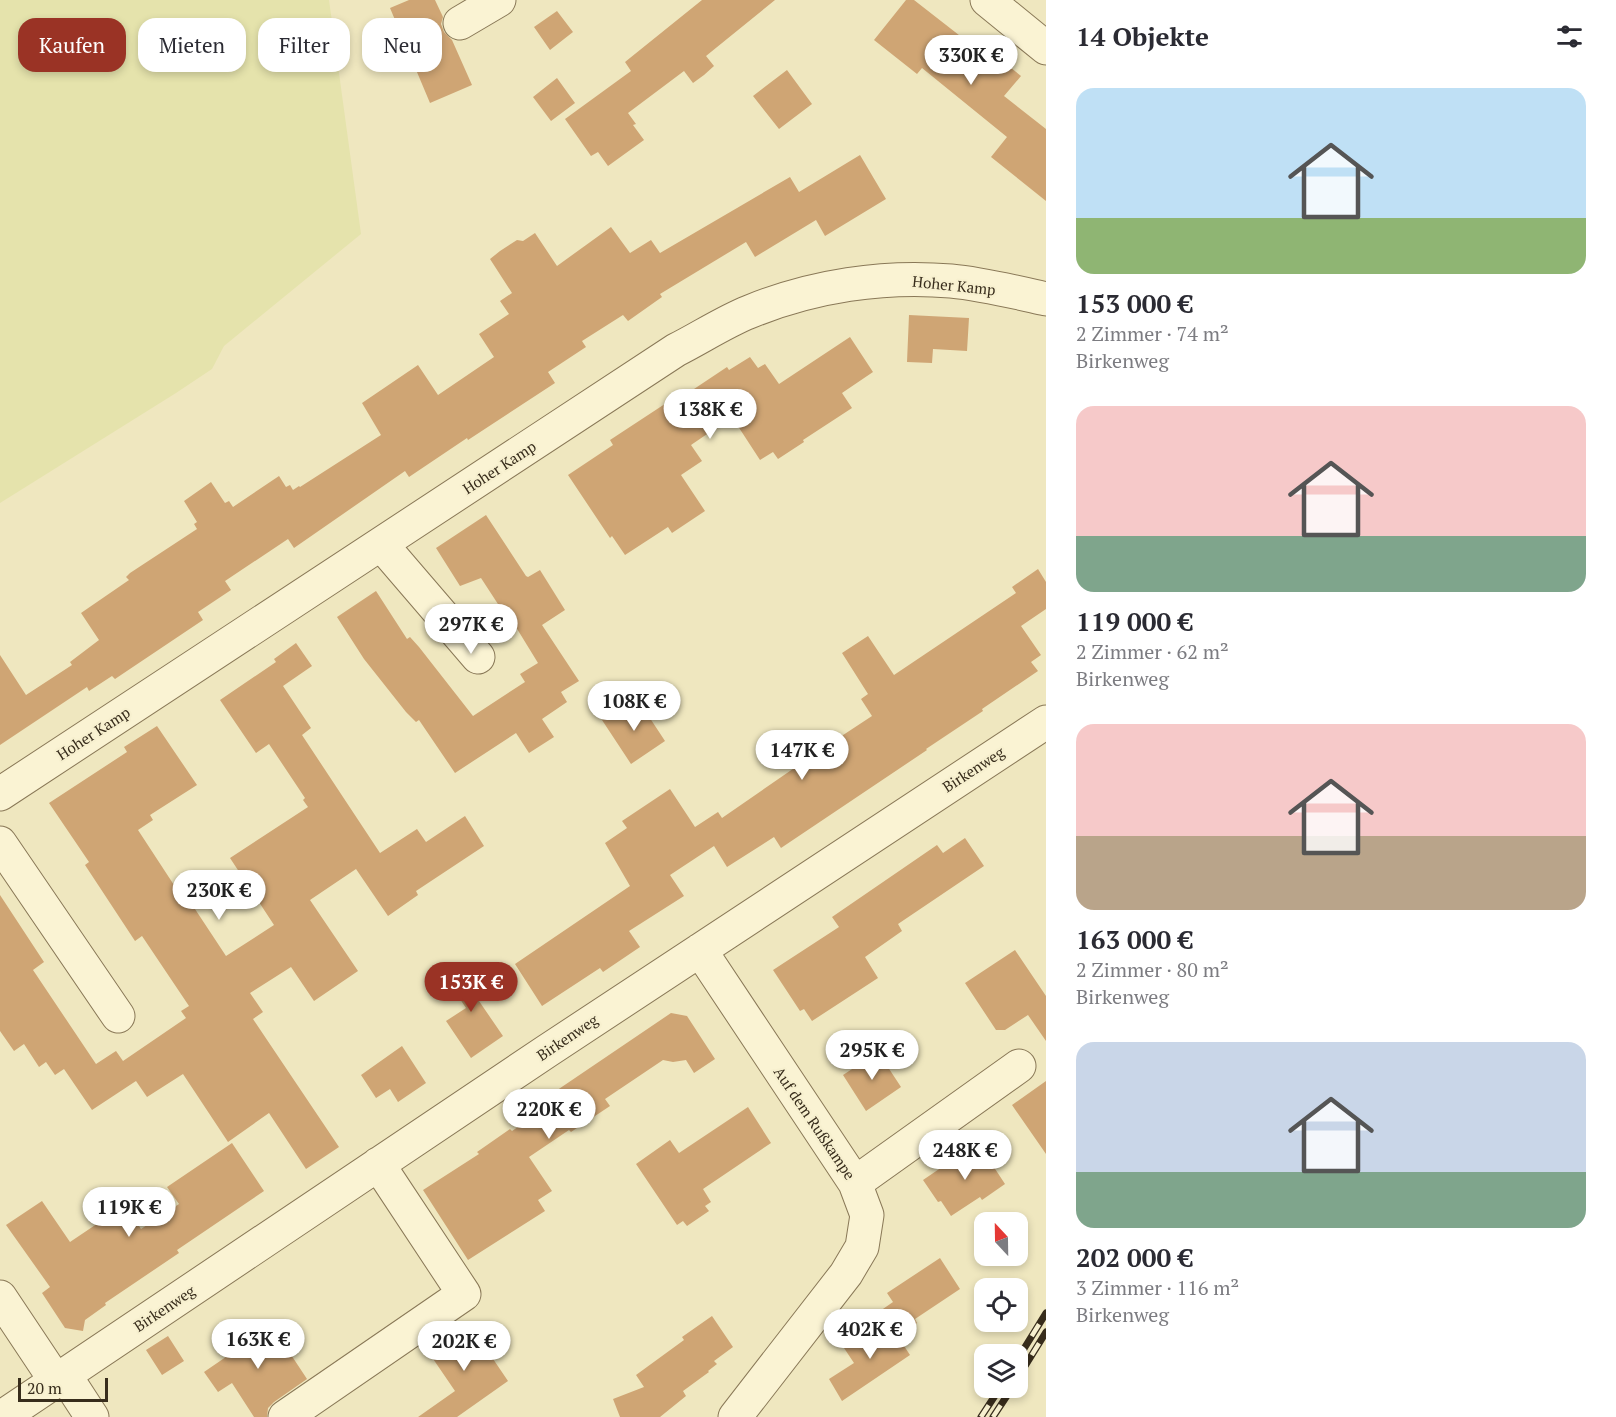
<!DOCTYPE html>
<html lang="de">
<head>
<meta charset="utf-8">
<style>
  :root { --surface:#fff; --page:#f2f2f3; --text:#2b2b33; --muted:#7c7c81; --accent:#9a3325 }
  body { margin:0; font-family:"PT Serif",serif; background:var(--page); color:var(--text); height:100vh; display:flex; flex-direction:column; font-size:22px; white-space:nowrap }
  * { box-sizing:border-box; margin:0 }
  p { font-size:20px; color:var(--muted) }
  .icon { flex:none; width:33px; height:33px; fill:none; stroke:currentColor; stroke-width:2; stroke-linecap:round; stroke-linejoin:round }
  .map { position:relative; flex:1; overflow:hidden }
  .drawer { display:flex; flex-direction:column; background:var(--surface); width:570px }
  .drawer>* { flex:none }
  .top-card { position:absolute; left:18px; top:18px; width:570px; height:54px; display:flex; gap:12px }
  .needle { width:39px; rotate:338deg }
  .buttons { position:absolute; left:974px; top:1212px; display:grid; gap:12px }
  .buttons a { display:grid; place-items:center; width:54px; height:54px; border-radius:12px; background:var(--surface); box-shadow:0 3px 9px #0003; font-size:30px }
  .scale { position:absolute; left:18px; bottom:15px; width:90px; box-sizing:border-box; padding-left:6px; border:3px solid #382d1c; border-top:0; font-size:16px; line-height:21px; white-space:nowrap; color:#382d1c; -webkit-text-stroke:4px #f7f0cf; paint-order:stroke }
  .price { position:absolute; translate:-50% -51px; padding:0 14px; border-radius:21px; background:#fff; color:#222; font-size:20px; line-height:39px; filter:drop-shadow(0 2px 3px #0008) }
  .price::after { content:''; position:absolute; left:50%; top:36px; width:18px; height:14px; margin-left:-9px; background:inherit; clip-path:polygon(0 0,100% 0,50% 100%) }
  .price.current { background:var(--accent); color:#fff }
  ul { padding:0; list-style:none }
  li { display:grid; align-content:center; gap:12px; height:318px; padding:0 30px }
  li span { display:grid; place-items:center; height:186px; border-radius:18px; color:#555 }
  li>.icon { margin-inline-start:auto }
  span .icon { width:108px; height:108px; fill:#fffc; stroke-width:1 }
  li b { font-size:26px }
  h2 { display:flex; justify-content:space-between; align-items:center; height:72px; padding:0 30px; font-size:26px }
  .chip { padding:0 21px; border-radius:18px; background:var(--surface); box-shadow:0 3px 9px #0003; font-size:21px; line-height:54px }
  .chip.current { background:var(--accent); color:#fff }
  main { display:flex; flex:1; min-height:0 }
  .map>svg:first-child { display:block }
  .farmland { fill:#e5e3ac }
  .building { fill:#cfa574 }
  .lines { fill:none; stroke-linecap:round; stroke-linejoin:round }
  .minor-casing { stroke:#897857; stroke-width:35 }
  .minor { stroke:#faf3d3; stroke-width:33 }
  .rail-casing { stroke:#382d1c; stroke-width:7 }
  .rail { stroke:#f7f0cf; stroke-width:4.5; stroke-dasharray:14; stroke-linecap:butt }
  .labels { text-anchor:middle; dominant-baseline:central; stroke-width:4.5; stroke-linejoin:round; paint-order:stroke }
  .street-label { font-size:15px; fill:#382d1c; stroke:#f7f0cf }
</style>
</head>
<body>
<main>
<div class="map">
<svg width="1046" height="1417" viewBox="0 0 1046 1417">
  <rect width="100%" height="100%" fill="#efe7bf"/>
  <path class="farmland" d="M 0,0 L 329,0 L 361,234 L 224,346 L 212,369 L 176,393 L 0,503 Z"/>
  <path class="building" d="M 409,0 L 435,0 L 443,17 L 441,24 L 444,32 L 452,40 L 472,85 L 430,103 L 390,8 Z
    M 702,0 L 775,0 L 706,56 L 714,66 L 704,75 L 693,83 L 684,71 L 628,113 L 636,124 L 633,125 L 644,140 L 608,166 L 598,152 L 591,156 L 565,119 L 631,71 L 625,62 Z
    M 906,0 L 914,0 L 973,46 L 977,41 L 1021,76 L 1004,96 L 1046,129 L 1046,201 L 991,157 L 1007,137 L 922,68 L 917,74 L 874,40 Z
    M 557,11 L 573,32 L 550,50 L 534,27 Z
    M 787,70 L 812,104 L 779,129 L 753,96 Z
    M 557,78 L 575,103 L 551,121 L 533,97 Z
    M 860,155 L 886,199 L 825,236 L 816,220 L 755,257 L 746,242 L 660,294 L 662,297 L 628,321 L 623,315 L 582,341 L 586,347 L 548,372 L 555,383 L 468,440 L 467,438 L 409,477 L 405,471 L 294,548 L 288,539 L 225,581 L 231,590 L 198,612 L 203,620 L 115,679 L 112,676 L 89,691 L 87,687 L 0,745 L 0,655 L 26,695 L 72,665 L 70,662 L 99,640 L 81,613 L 129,580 L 126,577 L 130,573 L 197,529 L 194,524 L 197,522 L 184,501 L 211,482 L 225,503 L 229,501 L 233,507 L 279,476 L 286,487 L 290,485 L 293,490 L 299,486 L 300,487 L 381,435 L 362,403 L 418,365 L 438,395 L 494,357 L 479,334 L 509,314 L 500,301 L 512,293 L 490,259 L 500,251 L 517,240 L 523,241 L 535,233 L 557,266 L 611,227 L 630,253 L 651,240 L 660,253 L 790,177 L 799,192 Z
    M 909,315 L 969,318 L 967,351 L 933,349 L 932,363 L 907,362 Z
    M 850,337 L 873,372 L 842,393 L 852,408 L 803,440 L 804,442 L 778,459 L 773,452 L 760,460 L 732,417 L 691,445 L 702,461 L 681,475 L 705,511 L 672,533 L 668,527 L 625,555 L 612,536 L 610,538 L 568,475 L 613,445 L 610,440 L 677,396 L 679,399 L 727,367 L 729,370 L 750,357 L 758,368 L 765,364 L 779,384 Z
    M 486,515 L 526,576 L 528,577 L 540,570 L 565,610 L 542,625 L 579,681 L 561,692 L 567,702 L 542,719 L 554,737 L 529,753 L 516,733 L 455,773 L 419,720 L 416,722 L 406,712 L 364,659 L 337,617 L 376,591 L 407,639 L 410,637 L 419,647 L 473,716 L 525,682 L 520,674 L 538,663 L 511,619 L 509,621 L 481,578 L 460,586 L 436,548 Z
    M 1038,569 L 1046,582 L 1046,609 L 1021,626 L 1041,655 L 1031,662 L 1038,671 L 982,709 L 983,711 L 926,749 L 927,750 L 781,848 L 774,837 L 727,867 L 714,846 L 670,875 L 684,896 L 629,931 L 640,947 L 603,972 L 600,968 L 542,1006 L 515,964 L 630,886 L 605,843 L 627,828 L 622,821 L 670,789 L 695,827 L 718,812 L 722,818 L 803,762 L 797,753 L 828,732 L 834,741 L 872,716 L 861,699 L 868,694 L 842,653 L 868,636 L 894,675 L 1016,593 L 1012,587 Z
    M 296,643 L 312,666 L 283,686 L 311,728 L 302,735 L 380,853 L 417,829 L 426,842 L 465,816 L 484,846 L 416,891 L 418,895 L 388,916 L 356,869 L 310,900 L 358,971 L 314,1001 L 291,967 L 250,993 L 263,1012 L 253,1019 L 339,1147 L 306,1169 L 269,1113 L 228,1142 L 183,1074 L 147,1097 L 136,1081 L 92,1110 L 64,1069 L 55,1075 L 46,1062 L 39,1067 L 24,1044 L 14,1051 L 0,1031 L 0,895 L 44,962 L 33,970 L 96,1064 L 116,1051 L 123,1061 L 186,1018 L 181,1011 L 189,1006 L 142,936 L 135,941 L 85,865 L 89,862 L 49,803 L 127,752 L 124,747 L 157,726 L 197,785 L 150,815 L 153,820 L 138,830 L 189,908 L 193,906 L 226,956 L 274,925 L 230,858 L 308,807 L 303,800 L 305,798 L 269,744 L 256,753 L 220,700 L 276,662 L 274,659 Z
    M 640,703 L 665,741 L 631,764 L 602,720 L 625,704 L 629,710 Z
    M 965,838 L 984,866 L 898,924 L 902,931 L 865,957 L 878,978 L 812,1021 L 804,1009 L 800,1011 L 773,970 L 839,927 L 832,917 L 937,845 L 943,853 Z
    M 1015,950 L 1046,996 L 1046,1041 L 1028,1015 L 1005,1030 L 996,1030 L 965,983 Z
    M 464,962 L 486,996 L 479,1001 L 503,1036 L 471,1058 L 446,1021 L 466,1008 L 444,975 Z
    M 671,1013 L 687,1016 L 715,1059 L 694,1073 L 686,1060 L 673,1062 L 663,1060 L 605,1099 L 610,1106 L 571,1132 L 569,1130 L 529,1157 L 552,1191 L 538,1200 L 545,1211 L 468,1260 L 423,1190 L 479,1154 L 477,1152 L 510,1129 L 512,1131 L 552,1104 L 547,1097 Z
    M 402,1046 L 426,1083 L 398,1102 L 390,1089 L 376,1098 L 361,1075 Z
    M 878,1052 L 901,1087 L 866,1111 L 843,1075 Z
    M 1046,1081 L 1046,1154 L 1012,1105 Z
    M 748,1107 L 771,1143 L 703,1189 L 711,1202 L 705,1206 L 709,1211 L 687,1226 L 683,1221 L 677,1225 L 636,1164 L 670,1140 L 679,1153 Z
    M 232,1143 L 264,1191 L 177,1250 L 179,1253 L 105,1303 L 106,1305 L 85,1320 L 83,1331 L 65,1328 L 42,1293 L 50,1287 L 6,1225 L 42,1201 L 70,1242 L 125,1205 L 141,1229 L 179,1204 L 167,1187 Z
    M 980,1146 L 1005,1184 L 982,1200 L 980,1197 L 951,1216 L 941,1201 L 938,1202 L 923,1180 L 948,1163 L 950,1166 Z
    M 940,1258 L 960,1289 L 915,1319 L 917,1323 L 897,1335 L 880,1311 L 893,1302 L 887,1293 Z
    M 712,1316 L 733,1347 L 714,1361 L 717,1364 L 708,1371 L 709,1372 L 683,1391 L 686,1396 L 660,1417 L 620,1417 L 613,1399 L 644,1387 L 636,1375 L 684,1340 L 682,1337 Z
    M 268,1320 L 307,1379 L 274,1402 L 268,1408 L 267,1417 L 254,1417 L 232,1383 L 218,1392 L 204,1372 L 239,1348 L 235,1342 Z
    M 887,1320 L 910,1355 L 842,1401 L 829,1379 L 854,1363 L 844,1348 Z
    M 468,1322 L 508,1381 L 457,1417 L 418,1417 L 455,1391 L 427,1350 Z
    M 168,1336 L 184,1361 L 162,1375 L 146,1350 Z"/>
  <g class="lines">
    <defs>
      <path id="minor" d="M 987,0 L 1046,48
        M 460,23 L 499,0
        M 381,544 L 478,657
        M 0,794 L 676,350 C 700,338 724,322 749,312 C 812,286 884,275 951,281 C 983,284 1015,292 1046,299
        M 0,843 L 118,1016
        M 700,950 L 855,1183 L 867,1215 L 862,1247 L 846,1274 L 735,1417
        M 855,1183 L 1019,1066
        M 0,1297 L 56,1381
        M 64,1374 L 92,1417
        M 2,1417 L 547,1051 L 1046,722
        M 285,1417 L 464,1294 L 378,1164"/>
    </defs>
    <use href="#minor" class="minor-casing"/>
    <use href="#minor" class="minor"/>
    <defs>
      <path id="rail" d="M 1017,1360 L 1046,1313
        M 1017,1379 L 1046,1332
        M 981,1417 L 1000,1388
        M 993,1417 L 1012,1388"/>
    </defs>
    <use href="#rail" class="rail-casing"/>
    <use href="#rail" class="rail"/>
  </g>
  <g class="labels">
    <g class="street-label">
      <text transform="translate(954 285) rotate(6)">Hoher Kamp</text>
      <text transform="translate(499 467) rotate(-33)">Hoher Kamp</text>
      <text transform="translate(93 733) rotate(-33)">Hoher Kamp</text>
      <text transform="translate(973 769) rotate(-33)">Birkenweg</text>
      <text transform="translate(567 1037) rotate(-34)">Birkenweg</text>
      <text transform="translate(815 1123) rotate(56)">Auf dem Rußkampe</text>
      <text transform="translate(164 1308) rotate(-34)">Birkenweg</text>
    </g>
  </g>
</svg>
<div class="buttons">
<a><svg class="needle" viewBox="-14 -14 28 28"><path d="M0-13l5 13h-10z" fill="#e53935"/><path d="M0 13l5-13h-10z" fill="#7c7c81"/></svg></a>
<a><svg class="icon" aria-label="locate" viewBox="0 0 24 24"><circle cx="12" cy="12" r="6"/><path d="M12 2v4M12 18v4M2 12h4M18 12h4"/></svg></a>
<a><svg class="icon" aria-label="layers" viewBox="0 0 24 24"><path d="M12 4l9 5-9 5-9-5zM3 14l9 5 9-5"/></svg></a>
</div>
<div class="scale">20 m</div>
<b class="price" style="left:971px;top:86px">330K €</b>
<b class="price" style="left:710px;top:440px">138K €</b>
<b class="price" style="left:471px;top:655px">297K €</b>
<b class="price" style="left:634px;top:732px">108K €</b>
<b class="price" style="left:802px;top:781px">147K €</b>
<b class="price" style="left:219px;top:921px">230K €</b>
<b class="price current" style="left:471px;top:1013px">153K €</b>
<b class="price" style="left:872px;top:1081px">295K €</b>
<b class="price" style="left:549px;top:1140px">220K €</b>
<b class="price" style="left:965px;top:1181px">248K €</b>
<b class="price" style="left:129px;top:1238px">119K €</b>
<b class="price" style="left:870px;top:1360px">402K €</b>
<b class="price" style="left:258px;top:1370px">163K €</b>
<b class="price" style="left:464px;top:1372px">202K €</b>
<div class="top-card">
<a class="chip current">Kaufen</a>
<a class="chip">Mieten</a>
<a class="chip">Filter</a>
<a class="chip">Neu</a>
</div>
</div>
<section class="drawer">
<h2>14 Objekte<svg class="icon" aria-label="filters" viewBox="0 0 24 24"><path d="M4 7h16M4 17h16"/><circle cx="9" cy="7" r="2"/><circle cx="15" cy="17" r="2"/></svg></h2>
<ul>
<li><span style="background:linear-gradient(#bfe0f5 70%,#8fb573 0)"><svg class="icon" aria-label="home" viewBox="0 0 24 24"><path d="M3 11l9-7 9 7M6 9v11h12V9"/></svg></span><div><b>153 000 €</b><p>2 Zimmer · 74 m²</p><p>Birkenweg</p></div></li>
<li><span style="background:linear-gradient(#f6c9c9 70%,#7fa58c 0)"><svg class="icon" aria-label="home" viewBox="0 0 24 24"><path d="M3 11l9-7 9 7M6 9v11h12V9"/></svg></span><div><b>119 000 €</b><p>2 Zimmer · 62 m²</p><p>Birkenweg</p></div></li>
<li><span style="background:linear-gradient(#f6c9c9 60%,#b9a48a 0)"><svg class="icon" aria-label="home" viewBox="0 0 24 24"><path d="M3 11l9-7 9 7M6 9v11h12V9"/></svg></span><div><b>163 000 €</b><p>2 Zimmer · 80 m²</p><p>Birkenweg</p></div></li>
<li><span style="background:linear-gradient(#c9d6e8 70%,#7fa58c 0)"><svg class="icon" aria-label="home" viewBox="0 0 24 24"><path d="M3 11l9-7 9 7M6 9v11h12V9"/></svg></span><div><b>202 000 €</b><p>3 Zimmer · 116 m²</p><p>Birkenweg</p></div></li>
</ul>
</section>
</main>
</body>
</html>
